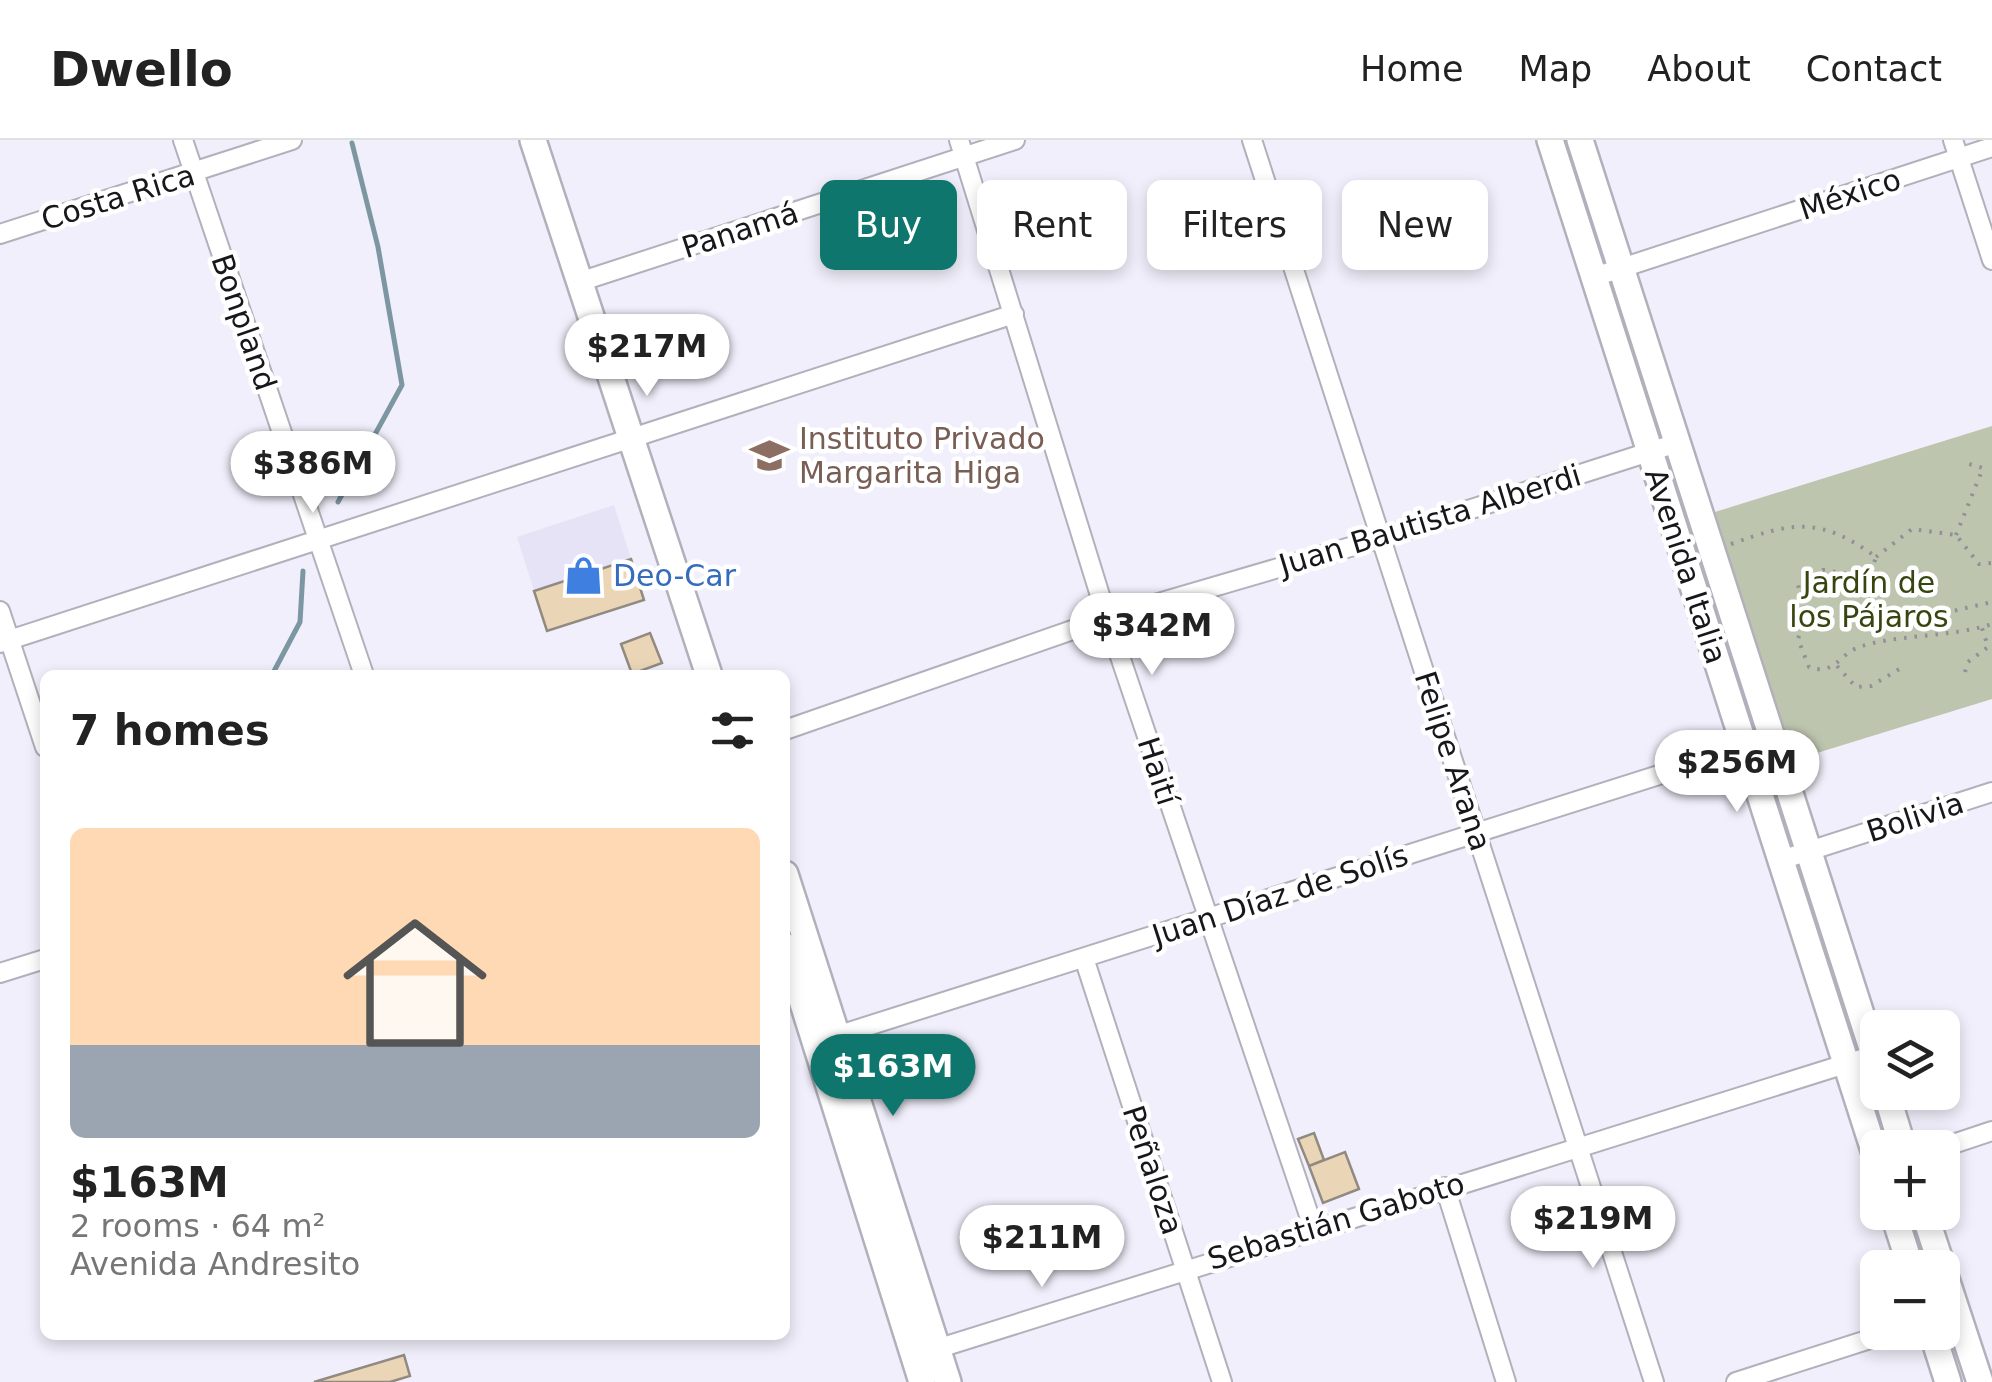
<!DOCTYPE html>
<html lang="en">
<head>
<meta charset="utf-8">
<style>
  :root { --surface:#fff; --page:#f6f6f6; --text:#222; --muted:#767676; --line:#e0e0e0; --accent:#0f766e }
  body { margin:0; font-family:"DejaVu Sans",sans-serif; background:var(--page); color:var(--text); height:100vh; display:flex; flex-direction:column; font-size:38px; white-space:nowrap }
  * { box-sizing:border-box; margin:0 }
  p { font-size:32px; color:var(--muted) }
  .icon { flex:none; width:55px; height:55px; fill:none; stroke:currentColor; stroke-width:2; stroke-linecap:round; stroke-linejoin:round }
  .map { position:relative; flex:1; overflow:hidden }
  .sheet { position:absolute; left:40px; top:530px; width:750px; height:670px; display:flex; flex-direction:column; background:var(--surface); border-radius:15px; box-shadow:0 5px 15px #0003 }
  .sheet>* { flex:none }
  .top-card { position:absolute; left:820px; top:40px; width:950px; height:90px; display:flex; gap:20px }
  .controls { position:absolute; left:1860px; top:870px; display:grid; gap:20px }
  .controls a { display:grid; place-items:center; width:100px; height:100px; border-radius:15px; background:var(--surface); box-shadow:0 5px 15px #0003; font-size:50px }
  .price { position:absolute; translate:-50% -85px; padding:0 22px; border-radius:35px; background:#fff; color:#222; font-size:32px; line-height:65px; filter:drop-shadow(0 2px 5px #0008) }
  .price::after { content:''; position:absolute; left:50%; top:60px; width:30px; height:22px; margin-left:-15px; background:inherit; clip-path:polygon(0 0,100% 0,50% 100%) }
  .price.active { background:var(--accent); color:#fff }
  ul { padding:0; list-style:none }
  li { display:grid; align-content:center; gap:20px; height:530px; padding:0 30px }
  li+li { border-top:2px solid var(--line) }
  li span { display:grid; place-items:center; height:310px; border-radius:15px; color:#555 }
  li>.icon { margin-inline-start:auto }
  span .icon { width:180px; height:180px; fill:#fffc; stroke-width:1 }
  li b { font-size:42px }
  h2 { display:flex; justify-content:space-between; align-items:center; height:120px; padding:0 30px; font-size:42px }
  .tag { padding:0 35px; border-radius:15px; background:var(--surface); box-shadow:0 5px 15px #0003; font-size:35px; line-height:90px }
  .tag.active { background:var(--accent); color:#fff }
  header { display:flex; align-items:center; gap:60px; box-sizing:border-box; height:140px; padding:0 50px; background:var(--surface); border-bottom:2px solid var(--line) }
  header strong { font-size:48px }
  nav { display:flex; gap:55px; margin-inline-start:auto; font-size:35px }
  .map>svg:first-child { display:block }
  .built { fill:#e6e3f6 }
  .green { fill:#bdc5ae }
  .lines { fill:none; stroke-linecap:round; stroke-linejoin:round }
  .stream { stroke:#7c97a2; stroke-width:5 }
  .building { fill:#ead5b7; stroke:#908a81; stroke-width:2.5 }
  .street-casing { stroke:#b2b0bb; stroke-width:22 }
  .secondary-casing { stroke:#b2b0bb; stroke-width:30 }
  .path { stroke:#918f97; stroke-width:4; stroke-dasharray:2.5 8; stroke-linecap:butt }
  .street { stroke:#fff; stroke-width:18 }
  .secondary { stroke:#fff; stroke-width:25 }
  .labels { text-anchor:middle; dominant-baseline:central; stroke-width:9; stroke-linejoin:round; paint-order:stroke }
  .street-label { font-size:30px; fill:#17161a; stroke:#fff }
  .education-label { font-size:30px; fill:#785e54; stroke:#fff; text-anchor:start }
  .shop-label { font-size:30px; fill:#366cbe; stroke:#fff; text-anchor:start }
  .park-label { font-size:30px; fill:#374511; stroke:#fff }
</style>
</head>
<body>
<header>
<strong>Dwello</strong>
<nav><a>Home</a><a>Map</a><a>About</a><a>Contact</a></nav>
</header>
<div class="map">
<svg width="1992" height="1242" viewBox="0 0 1992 1242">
  <rect width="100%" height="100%" fill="#f1effb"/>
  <path class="built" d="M 614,365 L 644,460 L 547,491 L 517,397 Z"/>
  <path class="green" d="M 1992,286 L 1992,559 L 1791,621 L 1715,372 Z"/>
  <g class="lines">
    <path class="stream" d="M 338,362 L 402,245 L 378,107 L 352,3
      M 272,535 L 300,482 L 303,431"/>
  </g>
  <path class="building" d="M 631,419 L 644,460 L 547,491 L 534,451 Z
    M 650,493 L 662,523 L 632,534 L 621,504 Z
    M 1314,993 L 1324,1020 L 1309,1026 L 1298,999 Z
    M 1345,1012 L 1359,1049 L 1323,1063 L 1309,1026 Z
    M 404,1215 L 410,1236 L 390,1242 L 314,1242 Z"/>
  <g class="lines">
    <defs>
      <path id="street" d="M 183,0 L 364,535
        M 959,0 L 1107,478 L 1313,1087
        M 1252,0 L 1654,1242
        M 1953,0 L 1992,120
        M 0,94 L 292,0
        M 1594,137 L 1992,7
        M 579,142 L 1015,0
        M 0,471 L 45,607
        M 0,503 L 1014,174
        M 785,590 L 1107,478 L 1381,398 L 1677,303
        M 1781,720 L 1992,652
        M 1084,818 L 1222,1242
        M 0,833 L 45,819
        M 830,898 L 1744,608
        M 1941,1008 L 1992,991
        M 1445,1047 L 1506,1242
        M 930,1211 L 1874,915
        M 1736,1242 L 1892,1192"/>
      <path id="secondary" d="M 533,0 L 709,535
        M 1550,0 L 1878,1023
        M 1580,0 L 1878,927
        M 785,734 L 948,1242
        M 785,806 L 922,1242
        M 1886,952 L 1903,1008
        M 1893,1072 L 1911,1128
        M 1924,1072 L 1980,1242
        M 1932,1192 L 1948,1242"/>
    </defs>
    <use href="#street" class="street-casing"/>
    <use href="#secondary" class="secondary-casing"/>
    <path class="path" d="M 1956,395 L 1983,328 L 1962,322
      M 1731,404 C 1792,382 1820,376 1876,417 L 1869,437 L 1823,430 L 1798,445 L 1806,476 L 1798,499 L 1809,527 C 1834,536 1839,515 1857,508 C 1892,494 1950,498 1992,484
      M 1876,417 L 1912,389 L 1956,395 L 1979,424 L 1992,423
      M 1869,439 C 1866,461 1881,471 1897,484 L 1992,462
      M 1837,526 L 1856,547 L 1871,546 L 1901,528
      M 1965,532 L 1968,522 L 1988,507 L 1982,488"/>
    <use href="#street" class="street"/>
    <use href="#secondary" class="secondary"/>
  </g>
  <defs>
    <symbol id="school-bare" viewBox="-9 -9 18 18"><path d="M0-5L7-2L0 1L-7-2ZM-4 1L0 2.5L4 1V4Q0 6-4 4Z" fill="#8d6e63" stroke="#fff" stroke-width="2.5" paint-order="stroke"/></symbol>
    <symbol id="shop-bare" viewBox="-9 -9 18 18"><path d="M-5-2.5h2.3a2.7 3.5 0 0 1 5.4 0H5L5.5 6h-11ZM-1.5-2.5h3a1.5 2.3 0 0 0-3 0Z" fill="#3f7fe0" stroke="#fff" stroke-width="2.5" paint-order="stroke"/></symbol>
  </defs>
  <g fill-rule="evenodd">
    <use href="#school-bare" x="742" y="288" width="55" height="55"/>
    <use href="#shop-bare" x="556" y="408" width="55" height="55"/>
  </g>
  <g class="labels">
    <g class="street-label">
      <text transform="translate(1850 54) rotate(-18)">México</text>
      <text transform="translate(118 57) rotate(-17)">Costa Rica</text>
      <text transform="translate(740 90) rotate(-18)">Panamá</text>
      <text transform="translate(244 182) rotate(71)">Bonpland</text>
      <text transform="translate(1430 380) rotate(-17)">Juan Bautista Alberdi</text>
      <text transform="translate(1686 426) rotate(72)">Avenida Italia</text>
      <text transform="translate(1453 621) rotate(72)">Felipe Arana</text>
      <text transform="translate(1158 631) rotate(72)">Haití</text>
      <text transform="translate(1915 677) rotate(-18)">Bolivia</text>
      <text transform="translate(1280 755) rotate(-18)">Juan Díaz de Solís</text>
      <text transform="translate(1153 1030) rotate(72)">Peñaloza</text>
      <text transform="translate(1336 1081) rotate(-17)">Sebastián Gaboto</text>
    </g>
    <g class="education-label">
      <text x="799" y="298">Instituto Privado<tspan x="799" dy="34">Margarita Higa</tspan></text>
    </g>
    <g class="shop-label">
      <text x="613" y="435">Deo-Car</text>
    </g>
    <g class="park-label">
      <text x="1869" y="442">Jardín de<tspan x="1869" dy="34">los Pájaros</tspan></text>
    </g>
  </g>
</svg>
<div class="controls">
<a><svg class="icon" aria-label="layers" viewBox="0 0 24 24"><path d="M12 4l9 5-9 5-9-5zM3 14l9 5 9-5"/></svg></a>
<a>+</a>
<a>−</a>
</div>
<b class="price" style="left:647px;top:259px">$217M</b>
<b class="price" style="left:313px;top:376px">$386M</b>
<b class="price" style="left:1152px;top:538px">$342M</b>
<b class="price" style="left:1737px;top:675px">$256M</b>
<b class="price active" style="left:893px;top:979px">$163M</b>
<b class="price" style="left:1593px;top:1131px">$219M</b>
<b class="price" style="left:1042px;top:1150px">$211M</b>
<div class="top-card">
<a class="tag active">Buy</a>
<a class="tag">Rent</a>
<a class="tag">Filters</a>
<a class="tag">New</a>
</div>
<section class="sheet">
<h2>7 homes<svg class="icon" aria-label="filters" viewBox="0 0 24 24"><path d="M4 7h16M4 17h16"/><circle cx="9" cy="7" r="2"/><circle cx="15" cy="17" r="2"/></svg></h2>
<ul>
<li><span style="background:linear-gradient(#ffd9b3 70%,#9aa5b1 0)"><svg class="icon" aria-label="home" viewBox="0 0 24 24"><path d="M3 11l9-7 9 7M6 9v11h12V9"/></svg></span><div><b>$163M</b><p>2 rooms · 64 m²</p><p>Avenida Andresito</p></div></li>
</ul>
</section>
</div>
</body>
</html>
